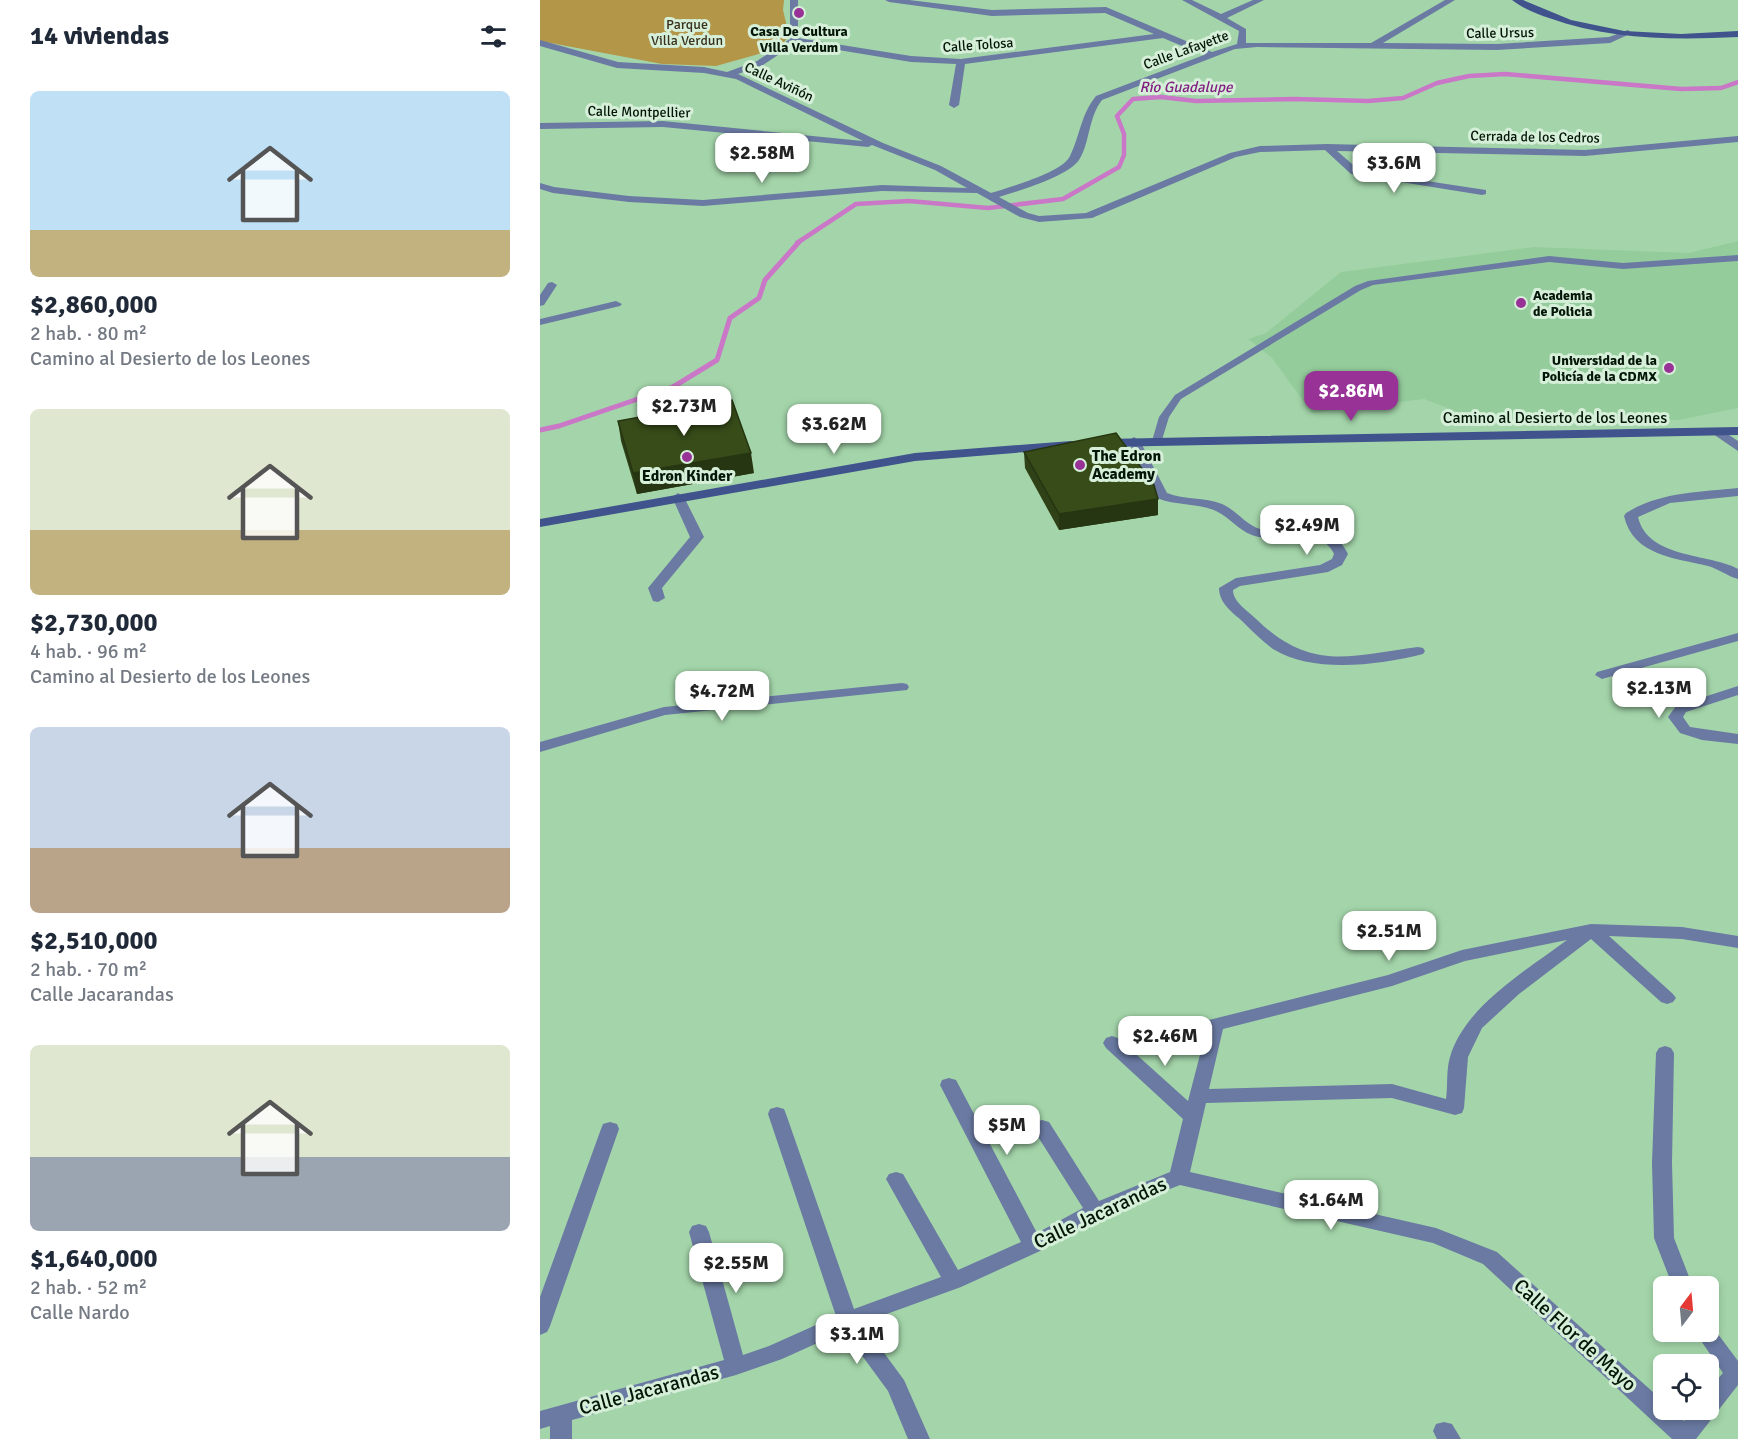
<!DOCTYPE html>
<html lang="es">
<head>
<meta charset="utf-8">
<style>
  :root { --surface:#fff; --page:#f6f6f7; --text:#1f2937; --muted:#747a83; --accent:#983297 }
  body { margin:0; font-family:Signika,sans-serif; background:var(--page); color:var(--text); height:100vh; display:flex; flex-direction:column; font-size:22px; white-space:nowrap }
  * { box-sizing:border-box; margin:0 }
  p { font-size:20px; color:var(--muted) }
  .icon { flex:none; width:33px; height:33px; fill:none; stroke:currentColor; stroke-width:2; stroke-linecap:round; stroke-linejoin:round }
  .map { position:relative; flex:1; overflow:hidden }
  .drawer { display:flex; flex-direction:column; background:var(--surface); width:540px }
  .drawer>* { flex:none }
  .needle { width:39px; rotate:16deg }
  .fabs { position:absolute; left:1113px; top:1276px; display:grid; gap:12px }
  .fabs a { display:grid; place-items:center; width:66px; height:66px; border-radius:9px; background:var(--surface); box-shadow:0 3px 9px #0003; font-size:30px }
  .price { position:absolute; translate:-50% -51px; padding:0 14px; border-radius:12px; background:#fff; color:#222; font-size:20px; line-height:39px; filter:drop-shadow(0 2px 3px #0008) }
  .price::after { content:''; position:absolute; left:50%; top:36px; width:18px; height:14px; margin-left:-9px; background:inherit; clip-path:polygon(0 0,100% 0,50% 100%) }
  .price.active { background:var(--accent); color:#fff }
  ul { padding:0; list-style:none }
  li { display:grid; align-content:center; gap:12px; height:318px; padding:0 30px }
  li span { display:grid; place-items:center; height:186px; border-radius:9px; color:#555 }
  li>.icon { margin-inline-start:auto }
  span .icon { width:108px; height:108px; fill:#fffc; stroke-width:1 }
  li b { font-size:26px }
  h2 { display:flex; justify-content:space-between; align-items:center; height:72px; padding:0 30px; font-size:26px }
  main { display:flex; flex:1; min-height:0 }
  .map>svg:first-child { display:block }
  .built { fill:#95cc9c }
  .green { fill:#b49648 }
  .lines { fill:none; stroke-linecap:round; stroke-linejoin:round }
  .stream-far1 { stroke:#c977c6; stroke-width:4.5 }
  .stream { stroke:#c977c6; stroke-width:5 }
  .service { fill:#6a7aa2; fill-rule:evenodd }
  .minor { fill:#6a7aa2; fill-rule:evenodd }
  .secondary { fill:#40538d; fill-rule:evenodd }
  .wall { fill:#2f4116 }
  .shaded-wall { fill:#263512 }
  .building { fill:#374c19; stroke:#263512; stroke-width:1.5 }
  .poi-dot { fill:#983297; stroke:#d6efd9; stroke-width:2 }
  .labels { text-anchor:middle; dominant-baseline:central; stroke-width:6; stroke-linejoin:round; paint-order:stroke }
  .far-park-label { font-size:14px; fill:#38301c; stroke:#d6efd9 }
  .far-poi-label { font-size:14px; font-weight:bold; fill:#041607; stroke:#d6efd9 }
  .far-street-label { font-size:14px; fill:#041607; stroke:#d6efd9 }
  .far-water-label { font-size:15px; font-style:italic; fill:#821f81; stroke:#d6efd9 }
  .street-label { font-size:16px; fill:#041607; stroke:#d6efd9 }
  .poi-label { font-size:16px; font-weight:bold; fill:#041607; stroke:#d6efd9; text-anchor:start }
  .near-street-label { font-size:20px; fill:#041607; stroke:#d6efd9 }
</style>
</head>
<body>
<main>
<section class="drawer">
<h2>14 viviendas<svg class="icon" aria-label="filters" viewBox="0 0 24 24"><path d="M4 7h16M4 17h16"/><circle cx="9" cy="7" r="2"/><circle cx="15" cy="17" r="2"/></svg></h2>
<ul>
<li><span style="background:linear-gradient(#bfe0f5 75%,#c2b280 0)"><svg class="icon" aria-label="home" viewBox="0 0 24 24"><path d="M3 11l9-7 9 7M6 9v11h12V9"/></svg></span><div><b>$2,860,000</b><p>2 hab. · 80 m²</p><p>Camino al Desierto de los Leones</p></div></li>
<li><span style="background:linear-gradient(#dfe7d0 65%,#c2b280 0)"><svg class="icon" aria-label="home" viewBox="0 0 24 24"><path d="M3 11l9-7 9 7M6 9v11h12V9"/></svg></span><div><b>$2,730,000</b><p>4 hab. · 96 m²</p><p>Camino al Desierto de los Leones</p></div></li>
<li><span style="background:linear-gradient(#c9d6e8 65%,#b9a48a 0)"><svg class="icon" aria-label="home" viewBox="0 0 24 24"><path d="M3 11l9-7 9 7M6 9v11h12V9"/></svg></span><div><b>$2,510,000</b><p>2 hab. · 70 m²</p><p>Calle Jacarandas</p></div></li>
<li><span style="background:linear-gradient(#dfe7d0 60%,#9aa5b1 0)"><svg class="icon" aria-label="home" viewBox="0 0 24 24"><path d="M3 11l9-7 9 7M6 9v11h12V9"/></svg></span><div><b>$1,640,000</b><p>2 hab. · 52 m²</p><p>Calle Nardo</p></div></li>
</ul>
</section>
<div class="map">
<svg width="1198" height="1439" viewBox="0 0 1198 1439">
  <rect width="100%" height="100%" fill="#a4d5aa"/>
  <path class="built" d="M 1198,241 L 1198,408 L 1139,420 L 918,412 L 884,399 L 772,413 L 732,358 L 708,339 L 726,333 L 801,272 L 994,247 L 1149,253 Z"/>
  <path class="green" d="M 0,0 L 244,0 L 243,10 L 249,35 L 240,48 L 176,66 L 122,64 L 0,41 Z"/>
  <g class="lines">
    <path class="stream-far1" d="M 257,243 L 316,204 L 369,201 L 448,208 L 523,199 L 579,167 L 584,155 L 584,134 L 577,116 L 593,99 L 621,97 L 656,101 L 755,99 L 828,101 L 863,98 L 897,83 L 929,76 L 965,74 L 1141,89 L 1181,88 L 1198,82"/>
    <path class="stream" d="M 0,430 L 19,426 L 133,387 L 177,360 L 190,318 L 219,298 L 225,280 L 259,242"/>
    <path class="service" d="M 1198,255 L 1198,261 L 1083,269 L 1009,262 L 833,285 L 821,290 L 641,399 L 629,417 L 621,443 L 617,444 L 612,441 L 619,417 L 635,395 L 815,286 L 828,281 L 1009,256 L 1083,263 Z"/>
    <path class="minor" d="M 250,0 L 258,0 L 258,38 L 371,56 L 421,59 L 614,34 L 565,13 L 452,16 L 349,2 L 345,0 L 369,0 L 452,10 L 566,7 L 672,52 L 697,44 L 699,31 L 642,0 L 652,0 L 681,14 L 713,0 L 724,0 L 687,18 L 706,29 L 706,43 L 831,43 L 905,0 L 915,0 L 843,43 L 957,44 L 1069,37 L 1088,30 L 1092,33 L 1070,43 L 957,50 L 717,47 L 695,49 L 562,100 C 548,118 550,143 539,160 C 527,177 478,191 459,197 L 488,213 L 499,216 L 546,213 L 690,153 L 720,146 L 787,144 L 1045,150 L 1198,136 L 1198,142 L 1045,156 L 797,151 L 819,170 L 827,172 L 946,190 L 946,194 L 942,195 L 811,174 L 785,150 L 720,152 L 696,157 L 552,218 L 499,222 L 480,217 L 437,193 L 342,191 L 163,206 L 89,202 L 13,193 L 0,189 L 0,183 L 14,187 L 89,196 L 163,200 L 342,185 L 427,188 L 395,170 L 332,145 L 328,147 L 123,127 L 0,129 L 0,123 L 123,121 L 323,141 L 196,79 L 164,73 L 77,68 L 0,46 L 0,40 L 78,62 L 164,67 L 187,72 L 217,61 L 250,39 ZM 623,38 L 664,55 L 556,96 C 541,114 540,136 530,156 C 522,173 469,187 451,193 L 401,166 L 343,143 L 198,74 L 223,65 L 256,43 L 371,62 L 416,64 L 409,105 L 414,108 L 419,105 L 425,64 Z
      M 12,282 L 17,285 L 4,305 L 0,306 L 0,295 L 8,283 Z
      M 76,301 L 82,304 L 80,306 L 0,325 L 0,319 Z
      M 1180,429 L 1198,441 L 1198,451 L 1176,436 L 1174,433 Z
      M 594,437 L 600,441 L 627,493 C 645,500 664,497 682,504 C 696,510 706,525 720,529 C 754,539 787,513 808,554 L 802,565 L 788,572 L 700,586 L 693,590 C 693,602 707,610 715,618 C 771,672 808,656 878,647 L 883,648 L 885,651 L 883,654 C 839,665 773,674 733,649 C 722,641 712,631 702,621 C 692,612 679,603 679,588 L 696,578 L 780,565 L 792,559 L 794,554 C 781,526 744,542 719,537 C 701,534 691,518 676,511 C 658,503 636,506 617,498 L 588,441 Z
      M 1198,488 L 1198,496 L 1130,503 L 1098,517 C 1107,556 1162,554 1192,566 L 1198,569 L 1198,579 C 1187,576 1179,569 1168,566 C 1136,558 1093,556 1084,516 L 1086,513 C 1120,492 1159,492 1198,488 Z
      M 138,493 L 144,497 L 164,537 L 122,588 L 125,598 L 118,602 L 113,601 L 108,588 L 150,537 L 132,497 Z
      M 1198,633 L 1198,641 L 1062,679 L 1055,675 L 1057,672 Z
      M 362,683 L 367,684 L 369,687 L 367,690 L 125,715 L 0,752 L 0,742 L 124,707 Z
      M 1198,686 L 1198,695 L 1146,712 L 1143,717 L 1150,727 L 1198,734 L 1198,744 L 1162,740 L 1140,733 L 1128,717 L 1136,706 Z
      M 1051,924 L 1142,927 L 1198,936 L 1198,948 L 1142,939 L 1069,936 L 1133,994 L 1136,998 L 1133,1002 L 1127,1004 L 1121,1002 L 1051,939 L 979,994 L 942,1028 L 928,1057 L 924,1108 L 922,1113 L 915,1115 L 852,1098 L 666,1103 L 650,1172 L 896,1228 L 957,1252 L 1124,1402 L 1124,1410 L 1132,1410 L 1144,1421 L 1153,1410 L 1168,1410 L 1168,1390 L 1183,1373 L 1155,1332 L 1168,1332 L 1168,1325 L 1172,1326 L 1198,1361 L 1198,1385 L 1156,1439 L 1132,1439 L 943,1264 L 893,1243 L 640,1185 L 562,1216 L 500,1251 L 421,1287 L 322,1323 L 364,1380 L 390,1439 L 368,1439 L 348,1391 L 304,1331 L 242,1359 L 196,1375 L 32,1420 L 32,1439 L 10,1439 L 10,1426 L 0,1429 L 0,1411 L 184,1360 L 149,1232 L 152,1226 L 159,1224 L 166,1226 L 169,1232 L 203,1355 L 229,1346 L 296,1316 L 228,1114 L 230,1109 L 237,1107 L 244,1109 L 246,1114 L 314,1309 L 401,1277 L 346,1179 L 349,1174 L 356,1172 L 363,1174 L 418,1270 L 481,1242 L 400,1085 L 402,1080 L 409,1078 L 416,1080 L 497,1233 L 543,1208 L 495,1132 L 493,1127 L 495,1122 L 502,1120 L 509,1122 L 559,1201 L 630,1172 L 643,1119 L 566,1048 L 563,1043 L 566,1038 L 572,1036 L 578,1038 L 648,1101 L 669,1020 L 848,975 L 922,950 ZM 1027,940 C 987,970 924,1007 910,1057 C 906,1070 908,1086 906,1099 L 852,1084 L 669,1089 L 683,1029 L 852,986 L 925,961 Z
      M 1125,1046 L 1131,1048 L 1134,1053 L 1132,1163 L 1134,1238 L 1153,1287 L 1133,1287 L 1114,1238 L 1112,1163 L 1116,1053 L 1119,1048 Z
      M 70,1122 L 77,1124 L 79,1129 L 10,1326 L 7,1332 L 0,1335 L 0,1297 L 61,1129 L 63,1124 Z
      M 904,1422 L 912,1424 L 921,1439 L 897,1439 L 893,1431 L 896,1424 Z"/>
    <path class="secondary" d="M 972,0 L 983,0 L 1031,20 L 1084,31 L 1141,34 L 1198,31 L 1198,37 C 1134,40 1070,40 1009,18 C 997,14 982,8 972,0 Z
      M 1198,427 L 1198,435 L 564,447 L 558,443 L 564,439 Z
      M 531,441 L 535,442 L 537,445 L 535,448 L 375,461 L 0,527 L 0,519 L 375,453 Z"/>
  </g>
  <path class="wall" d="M 78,421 L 214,473 L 97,494 L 81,441 Z
    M 484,452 L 618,499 L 618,515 L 519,530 L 485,468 Z"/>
  <path class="shaded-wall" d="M 211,453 L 214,473 L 97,494 L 93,473 Z
    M 618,499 L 618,515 L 519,530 L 519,514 Z"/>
  <path class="building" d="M 192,400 L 211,453 L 93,473 L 78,421 Z
    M 576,433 L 614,485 L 618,499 L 519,514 L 484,452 Z"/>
  <g class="poi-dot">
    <circle cx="259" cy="13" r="6"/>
    <circle cx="981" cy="303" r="6"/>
    <circle cx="1129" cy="368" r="6"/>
    <circle cx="147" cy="457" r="6"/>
    <circle cx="540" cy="465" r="6"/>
  </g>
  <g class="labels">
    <g class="far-park-label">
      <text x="147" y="24">Parque<tspan x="147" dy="16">Villa Verdun</tspan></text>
    </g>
    <g class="far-poi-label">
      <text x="259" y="31">Casa De Cultura<tspan x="259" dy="16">Villa Verdum</tspan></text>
      <text x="993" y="295" text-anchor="start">Academia<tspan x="993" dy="16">de Policia</tspan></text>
      <text x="1117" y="360" text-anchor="end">Universidad de la<tspan x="1117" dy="16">Policía de la CDMX</tspan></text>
    </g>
    <g class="far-street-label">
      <text transform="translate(960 33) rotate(-1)">Calle Ursus</text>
      <text transform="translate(438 45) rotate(-4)">Calle Tolosa</text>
      <text transform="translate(646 50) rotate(-20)">Calle Lafayette</text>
      <text transform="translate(239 82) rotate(25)">Calle Aviñón</text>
      <text transform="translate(99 112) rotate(1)">Calle Montpellier</text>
      <text transform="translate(995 137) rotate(1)">Cerrada de los Cedros</text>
    </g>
    <g class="far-water-label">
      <text x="646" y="87">Río Guadalupe</text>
    </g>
    <g class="street-label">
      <text x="1015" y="418">Camino al Desierto de los Leones</text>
    </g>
    <g class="poi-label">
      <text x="552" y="456">The Edron<tspan x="552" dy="18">Academy</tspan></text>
      <text x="147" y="476" text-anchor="middle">Edron Kinder</text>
    </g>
    <g class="near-street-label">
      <text transform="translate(560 1213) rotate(-25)">Calle Jacarandas</text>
      <text transform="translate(1035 1335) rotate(42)">Calle Flor de Mayo</text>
      <text transform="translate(109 1390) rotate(-15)">Calle Jacarandas</text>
    </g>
  </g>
</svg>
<div class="fabs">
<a><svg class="needle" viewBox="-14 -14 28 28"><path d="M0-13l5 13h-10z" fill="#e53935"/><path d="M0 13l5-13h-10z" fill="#747a83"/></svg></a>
<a><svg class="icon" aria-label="locate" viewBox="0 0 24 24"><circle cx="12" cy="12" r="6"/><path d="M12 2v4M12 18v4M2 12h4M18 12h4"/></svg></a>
</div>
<b class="price" style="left:222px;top:184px">$2.58M</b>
<b class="price" style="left:854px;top:194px">$3.6M</b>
<b class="price active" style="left:811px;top:422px">$2.86M</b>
<b class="price" style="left:144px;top:437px">$2.73M</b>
<b class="price" style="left:294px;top:455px">$3.62M</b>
<b class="price" style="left:767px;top:556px">$2.49M</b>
<b class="price" style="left:1119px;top:719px">$2.13M</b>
<b class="price" style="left:182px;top:722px">$4.72M</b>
<b class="price" style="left:849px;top:962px">$2.51M</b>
<b class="price" style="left:625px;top:1067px">$2.46M</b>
<b class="price" style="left:467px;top:1156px">$5M</b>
<b class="price" style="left:791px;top:1231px">$1.64M</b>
<b class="price" style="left:196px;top:1294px">$2.55M</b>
<b class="price" style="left:317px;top:1365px">$3.1M</b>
</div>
</main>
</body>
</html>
